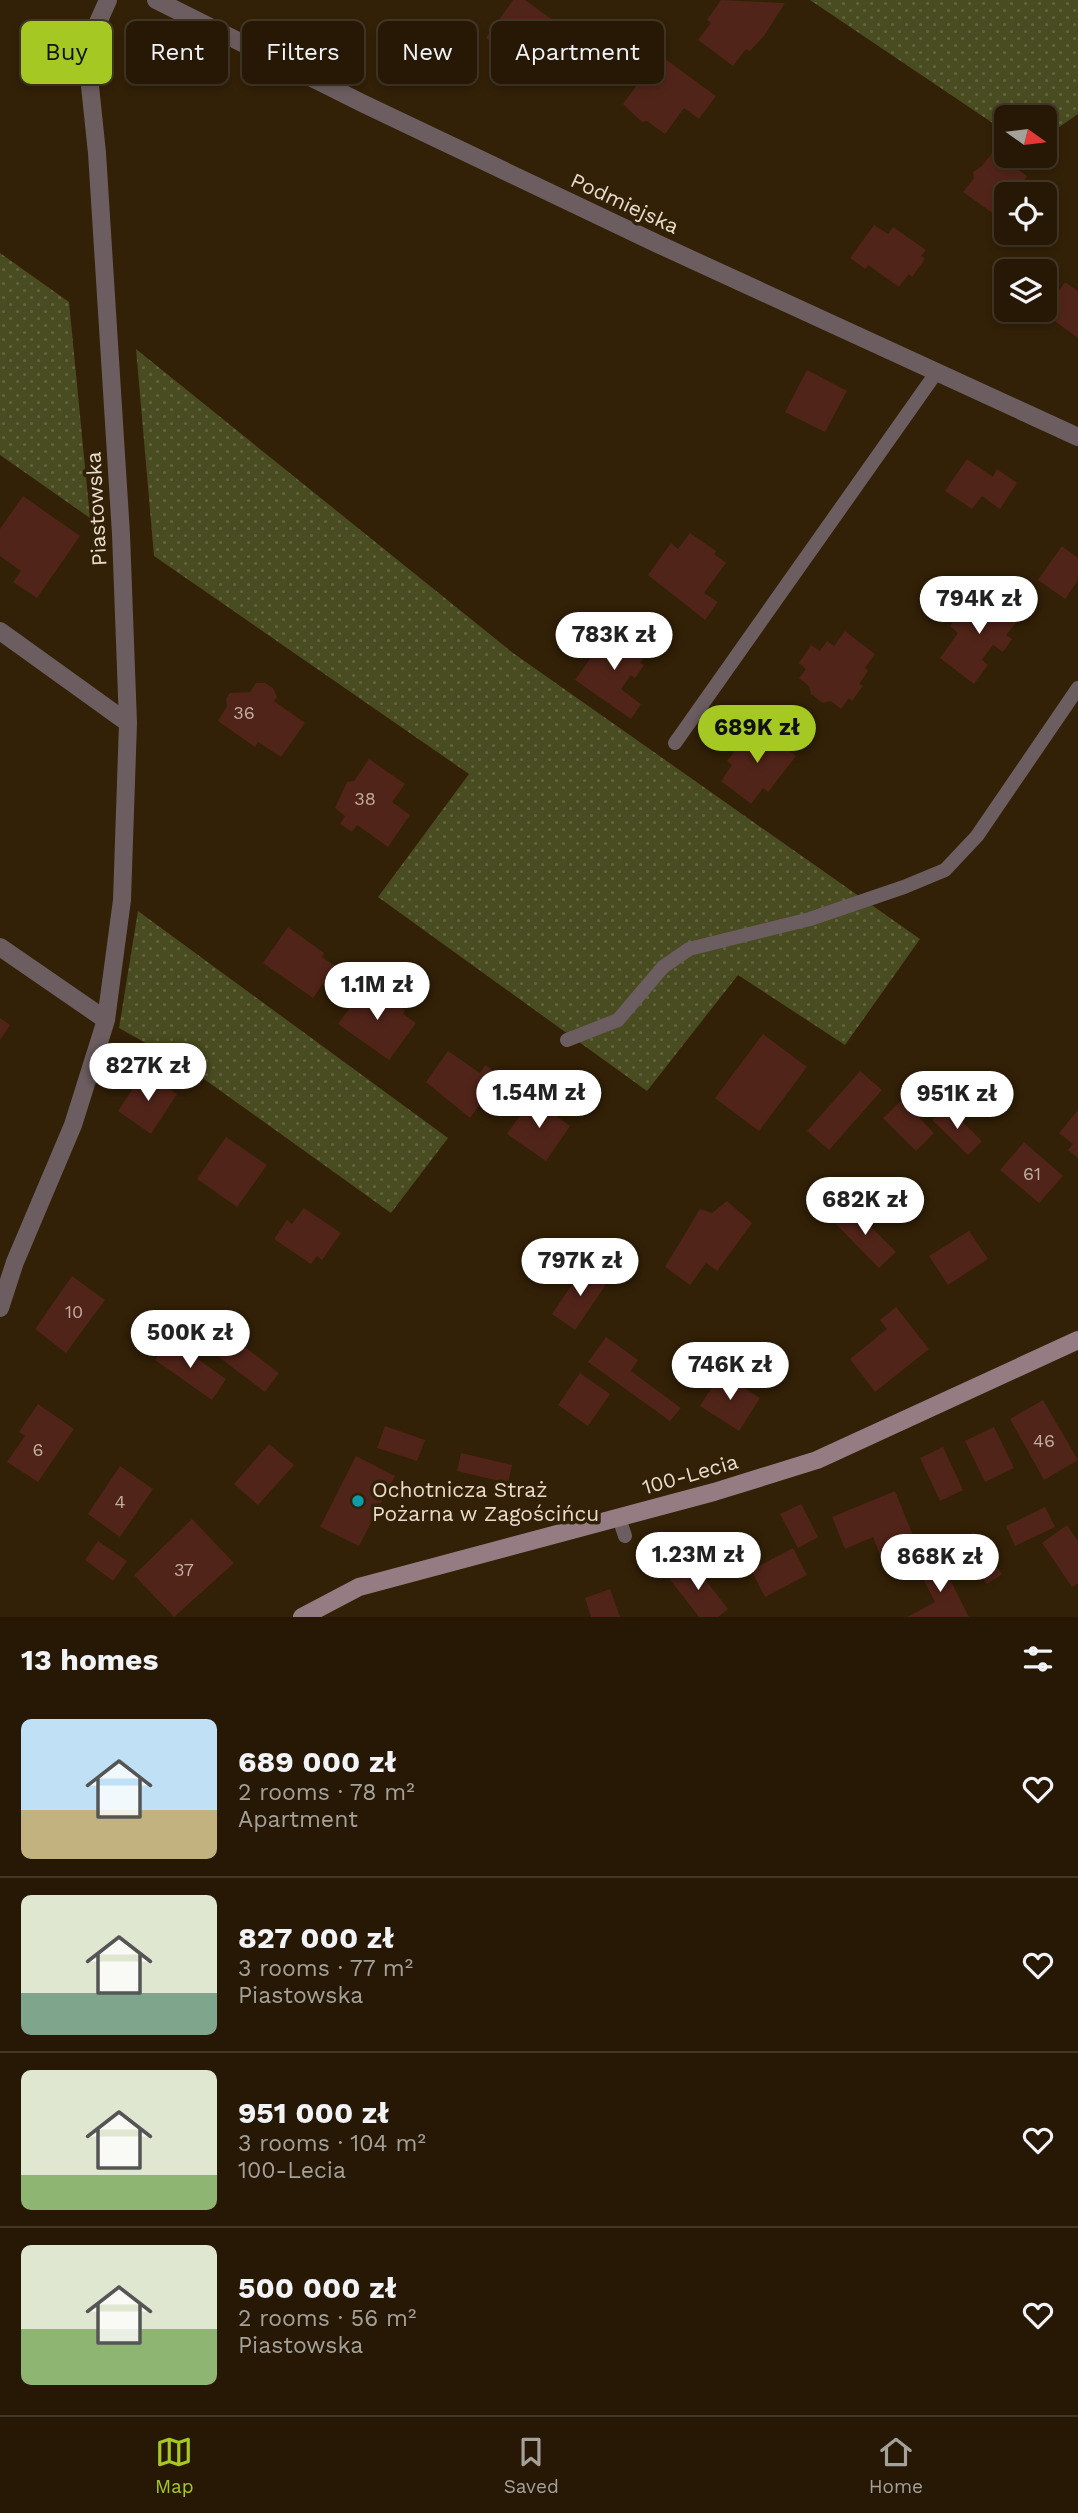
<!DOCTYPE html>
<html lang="en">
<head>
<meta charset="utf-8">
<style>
  :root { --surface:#261805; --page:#2e210f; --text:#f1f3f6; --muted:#a4a09a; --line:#423727; --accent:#a6c822 }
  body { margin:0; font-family:"Work Sans",sans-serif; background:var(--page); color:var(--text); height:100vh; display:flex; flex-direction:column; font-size:26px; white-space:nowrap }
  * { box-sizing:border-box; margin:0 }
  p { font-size:23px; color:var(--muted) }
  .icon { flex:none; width:38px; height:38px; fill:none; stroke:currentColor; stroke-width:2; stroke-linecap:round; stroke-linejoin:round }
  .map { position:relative; height:1617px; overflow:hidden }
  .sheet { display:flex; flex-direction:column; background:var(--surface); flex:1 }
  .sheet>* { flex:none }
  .guide { position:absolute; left:21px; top:21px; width:700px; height:63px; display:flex; gap:14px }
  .needle { width:46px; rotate:104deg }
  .buttons { position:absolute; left:994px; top:105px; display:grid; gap:14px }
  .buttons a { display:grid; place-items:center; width:63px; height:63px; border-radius:10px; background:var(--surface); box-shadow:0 4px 10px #0003,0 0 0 2px var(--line); font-size:35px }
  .price { position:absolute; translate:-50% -60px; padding:0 16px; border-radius:24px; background:#fff; color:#222; font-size:23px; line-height:46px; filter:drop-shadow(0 2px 4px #0008) }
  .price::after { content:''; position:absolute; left:50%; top:42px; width:21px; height:16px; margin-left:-10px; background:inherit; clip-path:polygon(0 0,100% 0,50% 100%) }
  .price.selected { background:var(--accent); color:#111 }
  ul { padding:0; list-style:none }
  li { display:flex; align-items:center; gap:21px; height:175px; padding:0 21px }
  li+li { border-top:2px solid var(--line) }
  li span { display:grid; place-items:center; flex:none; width:196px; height:140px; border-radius:10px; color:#555 }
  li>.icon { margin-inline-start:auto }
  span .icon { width:84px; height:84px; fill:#fffc; stroke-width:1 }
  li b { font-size:30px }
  h2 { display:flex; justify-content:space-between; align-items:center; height:84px; padding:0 21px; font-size:30px }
  .tag { padding:0 24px; border-radius:10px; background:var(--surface); box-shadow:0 4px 10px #0003,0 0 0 2px var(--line); font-size:24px; line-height:63px }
  .tag.selected { background:var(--accent); color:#111 }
  .tabs { display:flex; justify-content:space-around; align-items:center; height:98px; border-top:2px solid var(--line); background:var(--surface); font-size:19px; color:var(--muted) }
  .tabs a { display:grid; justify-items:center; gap:4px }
  .tabs .selected { color:var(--accent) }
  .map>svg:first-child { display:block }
  .grass { fill:url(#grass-dots) }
  .building { fill:#512419 }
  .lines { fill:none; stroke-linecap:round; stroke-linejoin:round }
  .lane { stroke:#6c5d60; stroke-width:14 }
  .street { stroke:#6c5d60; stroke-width:18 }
  .secondary { stroke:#957c83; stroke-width:18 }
  .culture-dot { fill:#0f9aa8; stroke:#322007; stroke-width:2.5 }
  .labels { text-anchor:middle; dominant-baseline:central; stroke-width:7; stroke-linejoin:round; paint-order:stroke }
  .number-label { font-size:18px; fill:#c2aea0 }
  .street-label { font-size:21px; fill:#e8dccd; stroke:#322007 }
  .poi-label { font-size:21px; fill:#e8dccd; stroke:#322007; text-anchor:start }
</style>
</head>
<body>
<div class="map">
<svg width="1078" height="1617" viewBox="0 0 1078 1617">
  <defs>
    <pattern id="grass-dots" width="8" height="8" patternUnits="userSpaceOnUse" patternTransform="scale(1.75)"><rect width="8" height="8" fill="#494b20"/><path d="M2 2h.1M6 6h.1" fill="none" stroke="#63643f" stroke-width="1.8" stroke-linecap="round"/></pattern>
  </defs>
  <rect width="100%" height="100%" fill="#322007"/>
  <path class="grass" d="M 810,0 L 1078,0 L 1078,114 L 1045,137 L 1045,117 L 1006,117 L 1006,132 Z
    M 0,253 L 69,302 L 90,518 L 0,455 Z
    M 136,349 L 513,653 L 920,939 L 845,1045 L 738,975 L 647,1091 L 378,897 L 469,774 L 154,556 Z
    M 138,911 L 448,1138 L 391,1213 L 183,1064 L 119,1028 Z"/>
  <path class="building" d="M 513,0 L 525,0 L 564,28 L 533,71 L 486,38 Z
    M 721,0 L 785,3 L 764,36 L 750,51 L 746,49 L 733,66 L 698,40 L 711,23 L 707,20 Z
    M 646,45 L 716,96 L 699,119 L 684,108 L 665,134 L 647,121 L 642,122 L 623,104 L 642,78 L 629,68 Z
    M 993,152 L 1027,176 L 1021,185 L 1034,194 L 1006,194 L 1006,217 L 1001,213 L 998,217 L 963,192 L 974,178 L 973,172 L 982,166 Z
    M 874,225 L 888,234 L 893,227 L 926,250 L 921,256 L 925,259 L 912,277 L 909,274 L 899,287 L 868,265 L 865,269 L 850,258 Z
    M 1065,282 L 1078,291 L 1078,338 L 1048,316 L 1056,304 L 1052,301 Z
    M 807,370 L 847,391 L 825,432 L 785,412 Z
    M 967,459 L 993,477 L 997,469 L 1017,483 L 1000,509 L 982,496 L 972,509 L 945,491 Z
    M 23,496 L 80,536 L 37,598 L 13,582 L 21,571 L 0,556 L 0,529 Z
    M 690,533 L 716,551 L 714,554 L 726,563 L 704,593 L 718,602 L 705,620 L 648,575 L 671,543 L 678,549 Z
    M 1062,546 L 1078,558 L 1078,580 L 1065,599 L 1038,580 Z
    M 985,592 L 1020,618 L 1006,635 L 1012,639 L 1003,652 L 993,645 L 982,660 L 988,665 L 974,684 L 940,658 L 958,633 L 950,626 L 965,605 L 972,610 Z
    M 617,629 L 648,651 L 640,663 L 644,665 L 635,678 L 631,675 L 621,689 L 641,704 L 631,719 L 575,680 L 597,649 L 601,652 Z
    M 845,631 L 875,654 L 865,668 L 868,671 L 859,684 L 863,686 L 852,701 L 849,698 L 841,709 L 831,701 L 823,703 L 811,694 L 809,686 L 799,678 L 806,669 L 799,663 L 811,645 L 820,651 L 827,641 L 834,646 Z
    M 256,683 L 265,683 L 273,688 L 277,697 L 274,701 L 305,723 L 281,757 L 258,742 L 255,747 L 218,721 L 227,706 L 226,699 L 230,693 L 250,692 Z
    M 755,725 L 796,756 L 768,792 L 763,788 L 751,804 L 721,781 L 732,765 L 727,761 Z
    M 369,759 L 405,784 L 392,802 L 410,815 L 388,847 L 357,825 L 352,832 L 340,824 L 345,816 L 335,808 L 347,782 L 354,781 Z
    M 288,927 L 324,953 L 322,957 L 335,966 L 313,998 L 263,963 Z
    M 367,984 L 405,1010 L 403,1014 L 416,1023 L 389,1060 L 338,1024 Z
    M 0,1018 L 10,1025 L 0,1040 Z
    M 763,1034 L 807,1067 L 759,1131 L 715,1098 Z
    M 448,1051 L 480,1073 L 485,1065 L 501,1076 L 470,1118 L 426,1082 Z
    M 860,1071 L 882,1090 L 829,1150 L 807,1131 Z
    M 144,1072 L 177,1094 L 151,1134 L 118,1111 Z
    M 532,1099 L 570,1126 L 546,1161 L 507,1134 Z
    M 902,1100 L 934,1133 L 916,1151 L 883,1118 Z
    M 946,1106 L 982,1141 L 968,1155 L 932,1120 Z
    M 1078,1110 L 1078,1158 L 1068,1150 L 1073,1144 L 1059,1133 Z
    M 226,1137 L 267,1165 L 237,1207 L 197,1179 Z
    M 1024,1142 L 1063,1176 L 1039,1203 L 1000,1170 Z
    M 727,1201 L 752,1223 L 717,1271 L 706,1263 L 690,1285 L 665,1267 L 700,1209 L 712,1213 Z
    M 851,1207 L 896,1252 L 879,1268 L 834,1222 Z
    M 304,1208 L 341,1233 L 322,1260 L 317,1256 L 311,1264 L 274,1239 L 287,1220 L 292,1224 Z
    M 969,1231 L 988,1259 L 948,1285 L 929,1256 Z
    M 584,1267 L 607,1283 L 575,1330 L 552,1314 Z
    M 72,1276 L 105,1300 L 66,1353 L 35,1329 Z
    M 896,1307 L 929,1349 L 875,1392 L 850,1359 L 887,1329 L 880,1320 Z
    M 197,1311 L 279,1373 L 265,1392 L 183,1330 Z
    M 606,1337 L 638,1360 L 631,1371 L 681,1408 L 670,1421 L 588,1362 Z
    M 169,1339 L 226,1379 L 212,1400 L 155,1360 Z
    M 580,1373 L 610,1394 L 588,1426 L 558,1405 Z
    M 721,1373 L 760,1398 L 739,1431 L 700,1406 Z
    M 1043,1400 L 1078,1460 L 1044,1480 L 1010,1419 Z
    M 38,1404 L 74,1429 L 38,1482 L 7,1462 L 25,1436 L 19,1432 Z
    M 385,1426 L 425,1440 L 417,1461 L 377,1448 Z
    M 994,1427 L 1014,1468 L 985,1482 L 965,1441 Z
    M 269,1444 L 294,1465 L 258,1505 L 234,1484 Z
    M 943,1447 L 963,1490 L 940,1501 L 920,1458 Z
    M 461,1453 L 512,1465 L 508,1483 L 457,1471 Z
    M 356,1456 L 395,1476 L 359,1546 L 320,1527 Z
    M 120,1466 L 153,1489 L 120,1537 L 88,1514 Z
    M 895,1491 L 916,1543 L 881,1557 L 873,1537 L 845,1549 L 832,1517 Z
    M 801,1504 L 818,1537 L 798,1548 L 780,1514 Z
    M 1045,1507 L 1055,1527 L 1015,1546 L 1006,1526 Z
    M 192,1519 L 234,1563 L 174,1617 L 134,1575 Z
    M 1067,1525 L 1078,1541 L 1078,1583 L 1072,1587 L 1042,1543 Z
    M 973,1532 L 1002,1574 L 987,1584 L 959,1542 Z
    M 98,1541 L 127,1561 L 113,1581 L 85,1560 Z
    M 793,1548 L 807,1575 L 765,1597 L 751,1570 Z
    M 939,1558 L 969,1617 L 907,1617 L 935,1602 L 918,1569 Z
    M 690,1560 L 728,1609 L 718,1617 L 699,1617 L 668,1577 Z
    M 610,1589 L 620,1617 L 591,1617 L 585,1598 Z"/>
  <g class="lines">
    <path class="lane" d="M 675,743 L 936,373
      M 567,1040 L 618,1020 L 663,967 L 689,949 L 810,919 L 904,887 L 945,870 L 977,836 L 1078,688
      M 619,1518 L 625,1536"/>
    <path class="street" d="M 156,0 L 364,104 L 660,245 L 1078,437
      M 0,631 L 128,723
      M 0,947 L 106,1020
      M 0,1308 L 15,1262 L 73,1125 L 106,1020 L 122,900 L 128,723 L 121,534 L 97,153 L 88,67 L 92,36 L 108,0"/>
    <path class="secondary" d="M 302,1617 L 359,1587 L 714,1492 L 817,1460 L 1078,1340"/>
  </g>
  <circle class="culture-dot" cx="358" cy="1501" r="7"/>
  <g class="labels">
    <g class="number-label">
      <text x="244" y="712">36</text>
      <text x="365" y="798">38</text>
      <text x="1032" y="1173">61</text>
      <text x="74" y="1311">10</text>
      <text x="1044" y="1440">46</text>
      <text x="38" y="1449">6</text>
      <text x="120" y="1501">4</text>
      <text x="184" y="1569">37</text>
    </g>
    <g class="street-label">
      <text transform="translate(625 203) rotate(25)">Podmiejska</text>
      <text transform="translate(96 509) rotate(-93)">Piastowska</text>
      <text transform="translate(690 1474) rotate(-16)">100-Lecia</text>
    </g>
    <g class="poi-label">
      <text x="372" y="1489">Ochotnicza Straż<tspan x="372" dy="24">Pożarna w Zagościńcu</tspan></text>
    </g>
  </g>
</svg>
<div class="buttons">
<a><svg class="needle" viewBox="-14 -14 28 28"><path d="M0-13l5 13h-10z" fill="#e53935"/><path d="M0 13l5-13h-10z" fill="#a4a09a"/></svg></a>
<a><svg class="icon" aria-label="locate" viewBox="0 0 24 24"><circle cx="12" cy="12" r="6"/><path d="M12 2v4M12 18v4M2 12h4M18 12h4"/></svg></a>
<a><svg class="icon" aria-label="layers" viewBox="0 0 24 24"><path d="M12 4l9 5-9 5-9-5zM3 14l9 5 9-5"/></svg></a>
</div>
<b class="price" style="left:979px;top:636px">794K zł</b>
<b class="price" style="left:614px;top:672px">783K zł</b>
<b class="price selected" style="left:757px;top:765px">689K zł</b>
<b class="price" style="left:377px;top:1022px">1.1M zł</b>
<b class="price" style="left:148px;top:1103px">827K zł</b>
<b class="price" style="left:539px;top:1130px">1.54M zł</b>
<b class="price" style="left:957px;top:1131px">951K zł</b>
<b class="price" style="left:865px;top:1237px">682K zł</b>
<b class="price" style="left:580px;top:1298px">797K zł</b>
<b class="price" style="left:190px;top:1370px">500K zł</b>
<b class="price" style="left:730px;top:1402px">746K zł</b>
<b class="price" style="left:698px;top:1592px">1.23M zł</b>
<b class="price" style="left:940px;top:1594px">868K zł</b>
<div class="guide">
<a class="tag selected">Buy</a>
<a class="tag">Rent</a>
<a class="tag">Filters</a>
<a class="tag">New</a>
<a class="tag">Apartment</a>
</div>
</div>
<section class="sheet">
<h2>13 homes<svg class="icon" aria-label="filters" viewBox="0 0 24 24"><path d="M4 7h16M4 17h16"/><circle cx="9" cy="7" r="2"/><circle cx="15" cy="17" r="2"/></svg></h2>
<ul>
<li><span style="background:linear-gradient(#bfe0f5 65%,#c2b280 0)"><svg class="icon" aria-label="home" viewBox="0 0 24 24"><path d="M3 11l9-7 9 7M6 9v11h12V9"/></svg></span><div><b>689 000 zł</b><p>2 rooms · 78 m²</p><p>Apartment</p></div><svg class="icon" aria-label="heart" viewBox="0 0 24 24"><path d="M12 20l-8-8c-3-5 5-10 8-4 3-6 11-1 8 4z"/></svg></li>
<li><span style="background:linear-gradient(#dfe7d0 70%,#7fa58c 0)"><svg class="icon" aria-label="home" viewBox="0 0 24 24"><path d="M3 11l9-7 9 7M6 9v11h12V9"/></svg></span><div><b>827 000 zł</b><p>3 rooms · 77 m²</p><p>Piastowska</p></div><svg class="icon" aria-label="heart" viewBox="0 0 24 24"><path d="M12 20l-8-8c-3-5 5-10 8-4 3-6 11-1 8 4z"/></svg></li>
<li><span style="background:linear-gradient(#dfe7d0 75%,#8fb573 0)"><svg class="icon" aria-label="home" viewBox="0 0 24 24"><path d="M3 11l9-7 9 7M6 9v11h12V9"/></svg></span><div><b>951 000 zł</b><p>3 rooms · 104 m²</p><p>100-Lecia</p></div><svg class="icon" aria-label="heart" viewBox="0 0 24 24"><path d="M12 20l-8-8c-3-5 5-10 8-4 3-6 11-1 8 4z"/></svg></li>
<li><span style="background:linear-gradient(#dfe7d0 60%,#8fb573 0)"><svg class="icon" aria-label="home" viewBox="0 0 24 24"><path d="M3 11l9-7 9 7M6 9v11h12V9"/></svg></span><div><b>500 000 zł</b><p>2 rooms · 56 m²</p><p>Piastowska</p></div><svg class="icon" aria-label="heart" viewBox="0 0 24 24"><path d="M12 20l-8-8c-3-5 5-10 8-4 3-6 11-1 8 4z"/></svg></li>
</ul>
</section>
<nav class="tabs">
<a class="selected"><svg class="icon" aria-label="map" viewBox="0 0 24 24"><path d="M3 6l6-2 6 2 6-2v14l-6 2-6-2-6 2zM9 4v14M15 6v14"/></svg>Map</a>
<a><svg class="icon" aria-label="saved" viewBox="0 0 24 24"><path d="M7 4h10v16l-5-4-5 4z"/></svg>Saved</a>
<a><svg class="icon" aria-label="home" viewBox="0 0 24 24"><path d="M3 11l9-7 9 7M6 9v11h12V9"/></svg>Home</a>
</nav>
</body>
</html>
